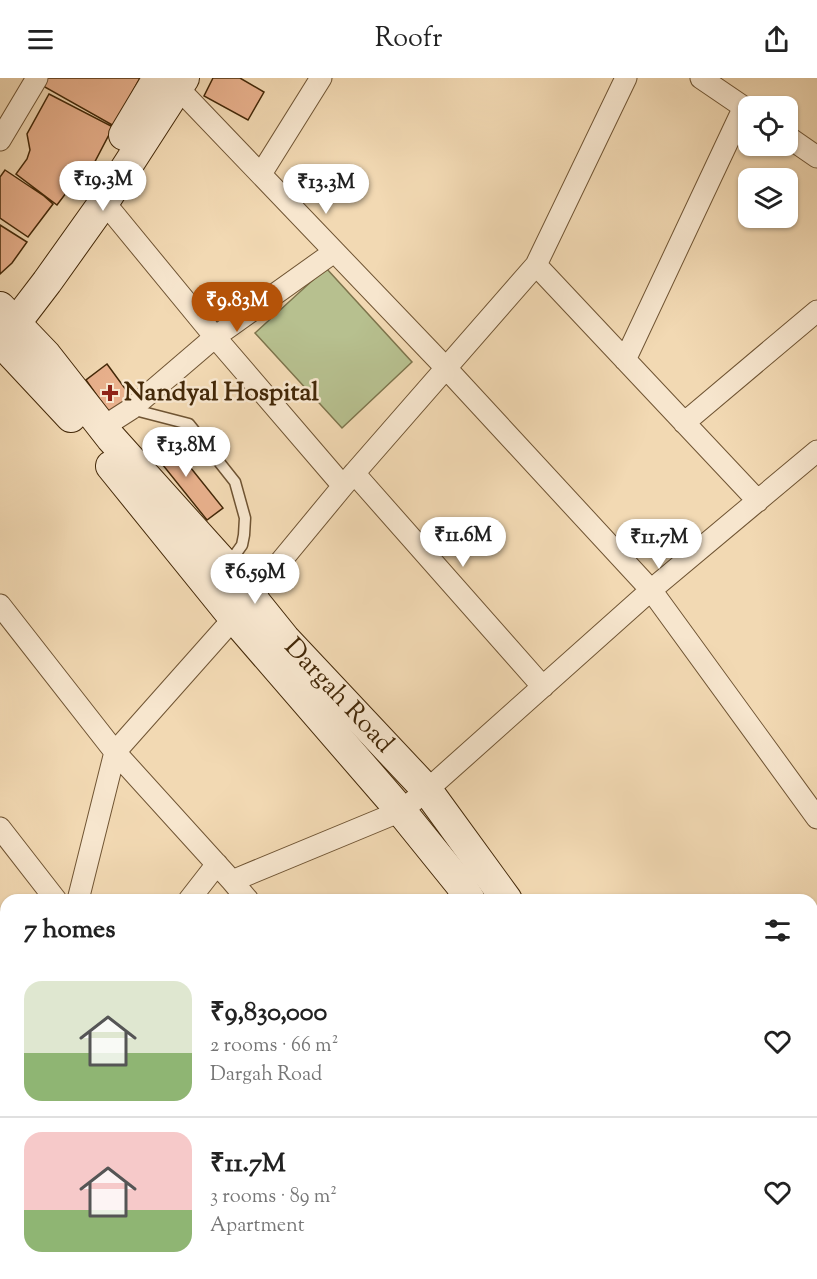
<!DOCTYPE html>
<html lang="en">
<head>
<meta charset="utf-8">
<style>
  :root { --surface:#fff; --page:#f2f2f2; --text:#222; --muted:#767676; --line:#e0e0e0; --accent:#b45309 }
  body { margin:0; font-family:"Sorts Mill Goudy",serif; background:var(--page); color:var(--text); height:100vh; display:flex; flex-direction:column; font-size:22px; white-space:nowrap }
  * { box-sizing:border-box; margin:0 }
  p { font-size:20px; color:var(--muted) }
  .icon { flex:none; width:33px; height:33px; fill:none; stroke:currentColor; stroke-width:2; stroke-linecap:round; stroke-linejoin:round }
  .map { position:relative; flex:1; overflow:hidden }
  .side { position:absolute; left:0px; top:816px; width:818px; height:386px; display:flex; flex-direction:column; background:var(--surface); border-radius:18px 18px 0 0; box-shadow:0 2px 4px #0004 }
  .side>* { flex:none }
  .buttons { position:absolute; left:738px; top:18px; display:grid; gap:12px }
  .buttons a { display:grid; place-items:center; width:60px; height:60px; border-radius:12px; background:var(--surface); box-shadow:0 2px 4px #0004; font-size:30px }
  .price { position:absolute; translate:-50% -51px; padding:0 14px; border-radius:21px; background:#fff; color:#222; font-size:20px; line-height:39px; filter:drop-shadow(0 2px 3px #0008) }
  .price::after { content:''; position:absolute; left:50%; top:36px; width:18px; height:14px; margin-left:-9px; background:inherit; clip-path:polygon(0 0,100% 0,50% 100%) }
  .price.selected { background:var(--accent); color:#fff }
  ul { padding:0; list-style:none }
  li { display:flex; align-items:center; gap:18px; height:150px; padding:0 24px }
  li+li { border-top:2px solid var(--line) }
  li span { display:grid; place-items:center; flex:none; width:168px; height:120px; border-radius:18px; color:#555 }
  li>.icon { margin-inline-start:auto }
  span .icon { width:72px; height:72px; fill:#fffc; stroke-width:1 }
  li b { font-size:26px }
  h2 { display:flex; justify-content:space-between; align-items:center; height:72px; padding:0 24px; font-size:26px }
  header { display:flex; justify-content:space-between; align-items:center; height:78px; padding:0 24px; background:var(--surface); font-size:27px; font-weight:600 }
  .map>svg:first-child { display:block }
  .green { fill:#b7c08f; stroke:#7d744c; stroke-width:1.5 }
  .building { fill:#e9b18d; stroke:#432808; stroke-width:1.5 }
  .lines { fill:none; stroke-linecap:round; stroke-linejoin:round }
  .lane-casing { stroke:#6f5433; stroke-width:13 }
  .street-casing { stroke:#6f5433; stroke-width:23 }
  .secondary-casing { stroke:#432808; stroke-width:32 }
  .lane { stroke:#f7e6ce; stroke-width:10 }
  .street { stroke:#f7e6ce; stroke-width:21 }
  .secondary { stroke:#f7e6ce; stroke-width:30 }
  .poi-dot { fill:#8f2418; stroke:#f7e6ce; stroke-width:2 }
  .labels { text-anchor:middle; dominant-baseline:central; stroke-width:5; stroke-linejoin:round; paint-order:stroke }
  .poi-label { font-size:26px; font-weight:bold; fill:#432808; stroke:#f7e6ce; text-anchor:start }
  .street-label { font-size:26px; fill:#432808; stroke:#f7e6ce }
</style>
</head>
<body>
<header><svg class="icon" aria-label="menu" viewBox="0 0 24 24"><path d="M4 6h16M4 12h16M4 18h16"/></svg>Roofr<svg class="icon" aria-label="share" viewBox="0 0 24 24"><path d="M12 15V3M7 8l5-5 5 5M5 13v7h14v-7"/></svg></header>
<div class="map">
<svg width="817" height="1201" viewBox="0 0 817 1201">
  <rect width="100%" height="100%" fill="#f2d9b3"/>
  <filter id="stains"><feTurbulence type="fractalNoise" baseFrequency=".00333" numOctaves="4"/><feColorMatrix values="0 0 0 0 .2 0 0 0 0 .09 0 0 0 0 .02 0 0 0 .5 -.17"/></filter>
  <radialGradient id="worn" r=".72"><stop offset=".6" stop-color="#630" stop-opacity="0"/><stop offset="1" stop-color="#630" stop-opacity=".3"/></radialGradient>
  <path class="green" d="M 326,190 L 412,284 L 342,350 L 255,255 Z"/>
  <path class="building" d="M 47,0 L 140,0 L 114,48 L 43,8 Z
    M 213,0 L 240,0 L 264,14 L 248,42 L 204,18 Z
    M 49,16 L 113,49 L 90,93 L 82,94 L 57,127 L 16,96 L 27,81 L 30,72 L 27,56 Z
    M 5,92 L 44,118 L 53,126 L 28,159 L 0,140 L 0,99 Z
    M 0,147 L 27,164 L 12,185 L 0,196 Z
    M 107,286 L 132,320 L 110,336 L 86,302 Z
    M 166,359 L 223,430 L 207,442 L 150,371 Z
    M 6,832 L 6,870 L 3,872 L 6,874 L 6,879 L 0,887 L 0,836 Z
    M 0,964 L 6,968 L 6,1020 L 0,1015 Z
    M 0,1024 L 6,1029 L 6,1040 L 0,1048 Z
    M 34,1196 L 78,1196 L 75,1201 L 31,1201 Z
    M 83,1196 L 148,1196 L 160,1201 L 80,1201 Z
    M 365,1196 L 433,1196 L 435,1201 L 367,1201 Z"/>
  <g class="lines">
    <defs>
      <path id="lane" d="M 131,331 L 189,346 L 235,404 L 245,440 L 244,457 L 242,467 L 227,488"/>
      <path id="street" d="M 701,0 L 748,32
        M 178,10 L 446,290 L 651,512 L 817,740
        M 788,59 L 817,79
        M 0,62 L 37,0
        M 261,96 L 321,0
        M 104,124 L 215,259 L 343,408
        M 536,187 L 758,423
        M 625,282 L 744,29
        M 684,345 L 817,233
        M 103,349 L 131,331 L 215,259 L 334,174
        M 354,395 L 543,609
        M 0,527 L 115,674 L 232,803 L 401,733 L 427,712 L 651,512 L 817,373
        M 0,750 L 56,822
        M 232,803 L 248,822
        M 78,822 L 115,674 L 234,540 L 343,408 L 536,187 L 626,0
        M 189,822 L 217,786
        M 0,944 L 6,936
        M 0,1066 L 6,1058
        M 0,1171 L 6,1175
        M 179,1196 L 190,1201
        M 445,1196 L 447,1201
        M 13,1201 L 16,1196"/>
      <g id="secondary">
        <path d="M 124,57 L 158,0"/>
        <path id="s1" d="M 0,229 L 46,277 L 111,360 L 227,489 L 285,561 L 427,712 L 507,822"/>
        <path d="M 5,259 L 47,204 L 104,124 L 184,0"/>
        <path d="M 0,263 L 71,339"/>
        <path d="M 111,388 L 234,540 L 401,733 L 460,806 L 470,822"/>
        <path d="M 812,873 L 817,871"/>
        <path d="M 663,1196 L 665,1201"/>
      </g>
    </defs>
    <use href="#lane" class="lane-casing"/>
    <use href="#street" class="street-casing"/>
    <use href="#secondary" class="secondary-casing"/>
    <use href="#lane" class="lane"/>
    <use href="#street" class="street"/>
    <use href="#secondary" class="secondary"/>
  </g>
  <path class="poi-dot" d="M107 306h6v6h6v6h-6v6h-6v-6h-6v-6h6z"/>
  <g class="labels">
    <g class="poi-label">
      <text x="124" y="315">Nandyal Hospital</text>
    </g>
    <g class="street-label">
      <text stroke="none"><textPath href="#s1" startOffset="516">Dargah Road</textPath></text>
    </g>
  </g>
  <rect width="100%" height="100%" filter="url(#stains)"/>
  <rect width="100%" height="100%" fill="url(#worn)"/>
</svg>
<div class="buttons">
<a><svg class="icon" aria-label="locate" viewBox="0 0 24 24"><circle cx="12" cy="12" r="6"/><path d="M12 2v4M12 18v4M2 12h4M18 12h4"/></svg></a>
<a><svg class="icon" aria-label="layers" viewBox="0 0 24 24"><path d="M12 4l9 5-9 5-9-5zM3 14l9 5 9-5"/></svg></a>
</div>
<b class="price" style="left:103px;top:134px">₹19.3M</b>
<b class="price" style="left:326px;top:137px">₹13.3M</b>
<b class="price selected" style="left:237px;top:255px">₹9.83M</b>
<b class="price" style="left:186px;top:400px">₹13.8M</b>
<b class="price" style="left:463px;top:490px">₹11.6M</b>
<b class="price" style="left:659px;top:492px">₹11.7M</b>
<b class="price" style="left:255px;top:527px">₹6.59M</b>
<section class="side">
<h2>7 homes<svg class="icon" aria-label="filters" viewBox="0 0 24 24"><path d="M4 7h16M4 17h16"/><circle cx="9" cy="7" r="2"/><circle cx="15" cy="17" r="2"/></svg></h2>
<ul>
<li><span style="background:linear-gradient(#dfe7d0 60%,#8fb573 0)"><svg class="icon" aria-label="home" viewBox="0 0 24 24"><path d="M3 11l9-7 9 7M6 9v11h12V9"/></svg></span><div><b>₹9,830,000</b><p>2 rooms · 66 m²</p><p>Dargah Road</p></div><svg class="icon" aria-label="heart" viewBox="0 0 24 24"><path d="M12 20l-8-8c-3-5 5-10 8-4 3-6 11-1 8 4z"/></svg></li>
<li><span style="background:linear-gradient(#f6c9c9 65%,#8fb573 0)"><svg class="icon" aria-label="home" viewBox="0 0 24 24"><path d="M3 11l9-7 9 7M6 9v11h12V9"/></svg></span><div><b>₹11.7M</b><p>3 rooms · 89 m²</p><p>Apartment</p></div><svg class="icon" aria-label="heart" viewBox="0 0 24 24"><path d="M12 20l-8-8c-3-5 5-10 8-4 3-6 11-1 8 4z"/></svg></li>
</ul>
</section>
</div>
</body>
</html>
